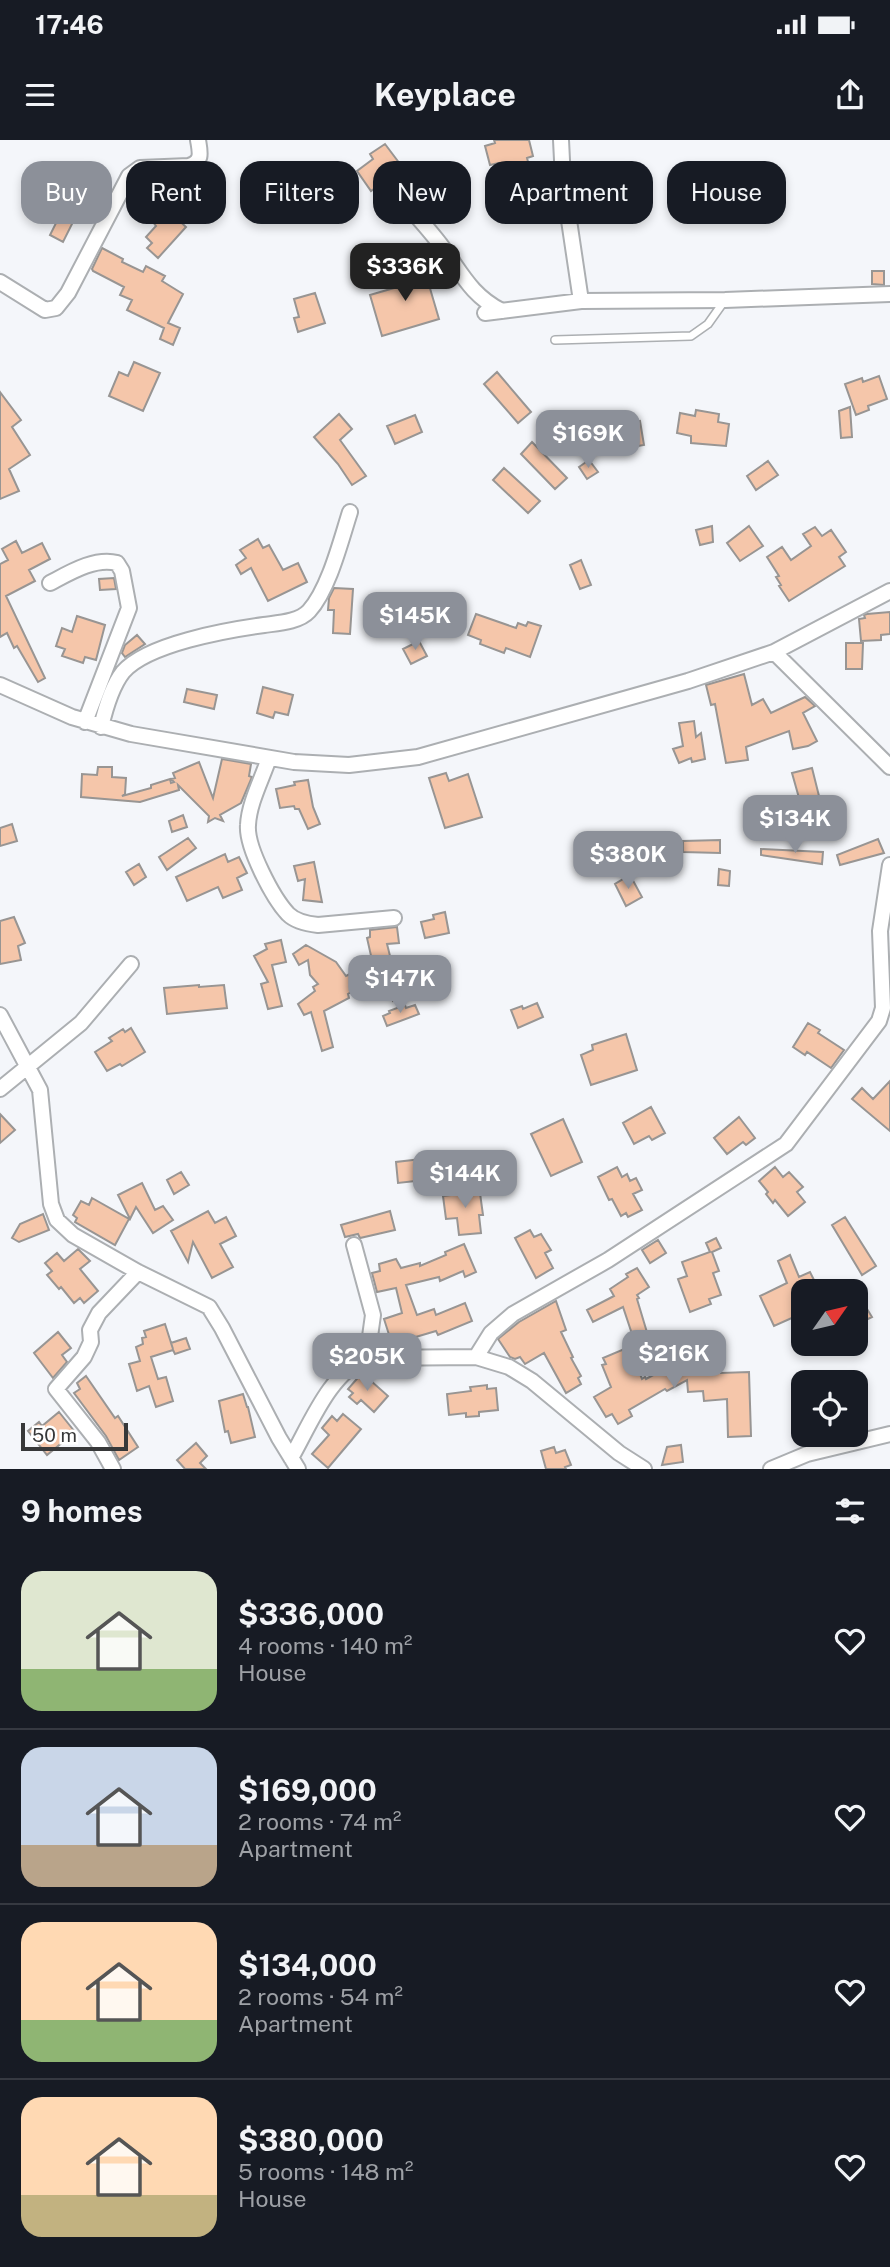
<!DOCTYPE html>
<html lang="en">
<head>
<meta charset="utf-8">
<style>
  :root { --surface:#171b24; --page:#242831; --text:#f1f3f6; --muted:#9ea1a6; --line:#363941; --accent:#8c9099 }
  body { margin:0; font-family:"Public Sans",sans-serif; background:var(--page); color:var(--text); height:100vh; display:flex; flex-direction:column; font-size:26px; white-space:nowrap }
  * { box-sizing:border-box; margin:0 }
  p { font-size:23px; color:var(--muted) }
  .icon { flex:none; width:38px; height:38px; fill:none; stroke:currentColor; stroke-width:2; stroke-linecap:round; stroke-linejoin:round }
  .map { position:relative; height:1329px; overflow:hidden }
  .side { display:flex; flex-direction:column; background:var(--surface); flex:1 }
  .side>* { flex:none }
  .banner { position:absolute; left:21px; top:21px; width:849px; height:63px; display:flex; gap:14px }
  .needle { width:46px; rotate:56deg }
  .controls { position:absolute; left:791px; top:1139px; display:grid; gap:14px }
  .controls a { display:grid; place-items:center; width:77px; height:77px; border-radius:14px; background:var(--surface); box-shadow:0 4px 10px #0003; font-size:35px }
  .scale { position:absolute; left:21px; bottom:18px; width:107px; box-sizing:border-box; padding-left:7px; border:4px solid #373839; border-top:0; font-size:19px; line-height:24px; white-space:nowrap; color:#373839; -webkit-text-stroke:5px #fff; paint-order:stroke }
  .price { position:absolute; translate:-50% -60px; padding:0 16px; border-radius:14px; background:var(--accent); color:#fff; font-size:23px; line-height:46px; filter:drop-shadow(0 2px 4px #0008) }
  .price::after { content:''; position:absolute; left:50%; top:42px; width:21px; height:16px; margin-left:-10px; background:inherit; clip-path:polygon(0 0,100% 0,50% 100%) }
  .price.selected { background:#222; color:#fff }
  ul { padding:0; list-style:none }
  li { display:flex; align-items:center; gap:21px; height:175px; padding:0 21px }
  li+li { border-top:2px solid var(--line) }
  li span { display:grid; place-items:center; flex:none; width:196px; height:140px; border-radius:21px; color:#555 }
  li>.icon { margin-inline-start:auto }
  span .icon { width:84px; height:84px; fill:#fffc; stroke-width:1 }
  li b { font-size:30px }
  h2 { display:flex; justify-content:space-between; align-items:center; height:84px; padding:0 21px; font-size:30px }
  .tag { padding:0 24px; border-radius:21px; background:var(--surface); box-shadow:0 4px 10px #0003; font-size:24px; line-height:63px }
  .tag.selected { background:var(--accent); color:#fff }
  .status { display:flex; justify-content:space-between; align-items:center; height:49px; padding:0 35px; background:var(--surface); direction:ltr }
  .status svg { height:19px; fill:currentColor }
  header { display:flex; justify-content:space-between; align-items:center; height:91px; padding:0 21px; background:var(--surface); font-size:32px; font-weight:700 }
  .map>svg:first-child { display:block }
  .building { fill:#f5c6aa; stroke:#989593; stroke-width:2 }
  .lines { fill:none; stroke-linecap:round; stroke-linejoin:round }
  .lane-casing { stroke:#acafb2; stroke-width:10 }
  .street-casing { stroke:#acafb2; stroke-width:18 }
  .lane { stroke:#fff; stroke-width:7 }
  .street { stroke:#fff; stroke-width:14 }
</style>
</head>
<body>
<div class="status"><b>17:46</b><svg viewBox="0 0 49 12"><path d="M0 12V9h3v3zM5 12V6h3v6zM10 12V3h3v9zM15 12V0h3v12zM26 1h20v11H26zM47 4h2v5h-2z"/></svg></div>
<header><svg class="icon" aria-label="menu" viewBox="0 0 24 24"><path d="M4 6h16M4 12h16M4 18h16"/></svg>Keyplace<svg class="icon" aria-label="share" viewBox="0 0 24 24"><path d="M12 15V3M7 8l5-5 5 5M5 13v7h14v-7"/></svg></header>
<div class="map">
<svg width="890" height="1329" viewBox="0 0 890 1329">
  <rect width="100%" height="100%" fill="#f4f6fa"/>
  <path class="building" d="M 494,0 L 529,0 L 533,16 L 527,18 L 531,33 L 504,40 L 499,23 L 490,25 L 485,6 L 495,3 Z
    M 385,4 L 403,28 L 371,51 L 357,31 L 373,19 L 370,14 Z
    M 62,24 L 89,42 L 71,69 L 44,51 Z
    M 166,68 L 186,87 L 158,118 L 147,108 L 152,103 L 146,97 L 156,86 L 153,82 Z
    M 61,73 L 74,80 L 63,102 L 50,95 Z
    M 102,108 L 123,119 L 122,122 L 143,132 L 146,126 L 165,136 L 162,141 L 183,154 L 168,183 L 180,188 L 173,205 L 160,199 L 164,188 L 127,170 L 132,160 L 120,155 L 124,147 L 93,131 L 92,129 Z
    M 424,128 L 439,179 L 382,196 L 370,155 L 394,148 L 391,137 Z
    M 872,131 L 884,131 L 884,145 L 872,144 Z
    M 315,153 L 325,183 L 298,192 L 294,178 L 299,177 L 294,159 Z
    M 134,222 L 160,233 L 143,271 L 109,256 L 119,232 L 128,236 Z
    M 497,232 L 531,272 L 518,283 L 484,244 Z
    M 879,236 L 887,259 L 868,266 L 869,270 L 856,275 L 845,244 L 862,238 L 863,242 Z
    M 0,252 L 21,280 L 12,287 L 30,315 L 9,329 L 19,351 L 0,359 Z
    M 850,267 L 852,297 L 841,298 L 839,271 Z
    M 696,270 L 719,274 L 718,282 L 729,284 L 726,306 L 691,303 L 691,296 L 677,293 L 680,273 L 695,276 Z
    M 339,274 L 352,289 L 340,300 L 366,336 L 352,345 L 338,324 L 314,297 Z
    M 415,275 L 422,292 L 395,304 L 387,286 Z
    M 566,276 L 574,289 L 564,295 L 556,282 Z
    M 640,281 L 644,305 L 620,309 L 617,292 L 630,289 L 629,283 Z
    M 532,302 L 567,338 L 555,349 L 521,314 Z
    M 589,320 L 598,332 L 587,339 L 579,327 Z
    M 768,321 L 778,335 L 756,350 L 747,336 Z
    M 504,328 L 540,361 L 528,373 L 493,340 Z
    M 712,386 L 713,402 L 700,405 L 696,390 Z
    M 749,386 L 763,406 L 740,421 L 727,403 Z
    M 815,387 L 822,396 L 831,390 L 846,412 L 839,417 L 845,426 L 789,461 L 779,446 L 781,445 L 776,437 L 779,436 L 767,417 L 782,407 L 791,420 L 811,406 L 803,394 Z
    M 258,399 L 263,408 L 269,405 L 283,430 L 298,423 L 307,442 L 268,461 L 251,428 L 241,434 L 236,425 L 246,418 L 240,410 Z
    M 16,401 L 22,413 L 42,403 L 50,419 L 29,430 L 35,441 L 6,456 L 45,538 L 38,542 L 17,506 L 14,508 L 7,493 L 0,497 L 0,424 L 8,420 L 2,409 Z
    M 581,420 L 591,445 L 580,449 L 570,425 Z
    M 114,438 L 116,449 L 100,450 L 99,439 Z
    M 334,448 L 353,449 L 350,494 L 333,493 L 334,470 L 328,470 L 329,458 Z
    M 890,472 L 890,494 L 881,495 L 881,500 L 861,501 L 859,479 L 865,478 L 864,475 L 867,474 Z
    M 476,474 L 516,488 L 518,483 L 526,486 L 528,482 L 541,486 L 530,517 L 506,508 L 504,513 L 480,504 L 481,500 L 468,495 Z
    M 77,476 L 105,485 L 96,520 L 85,517 L 83,523 L 62,516 L 65,509 L 56,506 L 62,488 L 72,492 Z
    M 137,495 L 145,504 L 125,517 L 122,513 L 125,505 Z
    M 419,501 L 427,516 L 411,524 L 403,509 Z
    M 846,503 L 863,503 L 862,529 L 846,529 Z
    M 744,534 L 752,565 L 763,559 L 771,573 L 805,557 L 815,566 L 803,573 L 817,601 L 808,606 L 793,609 L 789,591 L 746,607 L 748,620 L 726,623 L 715,564 L 711,565 L 706,545 Z
    M 263,547 L 293,555 L 288,575 L 275,572 L 273,578 L 257,573 Z
    M 187,549 L 217,555 L 214,569 L 184,562 Z
    M 694,581 L 696,597 L 701,593 L 705,619 L 692,622 L 691,618 L 679,623 L 673,609 L 683,606 L 679,583 Z
    M 222,619 L 251,624 L 249,636 L 252,637 L 241,663 L 220,675 L 223,681 L 215,678 L 208,682 L 209,676 L 178,645 L 179,650 L 140,662 L 81,657 L 82,634 L 97,635 L 98,627 L 112,627 L 112,637 L 126,638 L 125,654 L 122,656 L 151,648 L 151,645 L 170,639 L 171,643 L 174,642 L 171,639 L 175,638 L 173,633 L 199,622 L 213,658 Z
    M 812,628 L 820,660 L 801,665 L 792,633 Z
    M 446,633 L 449,641 L 468,634 L 482,677 L 445,688 L 429,638 Z
    M 308,640 L 313,667 L 320,684 L 308,689 L 299,669 L 295,669 L 294,666 L 280,668 L 276,649 L 295,645 L 294,642 Z
    M 183,675 L 187,687 L 172,692 L 169,681 Z
    M 12,684 L 17,701 L 0,706 L 0,688 Z
    M 188,698 L 196,708 L 167,730 L 159,717 Z
    M 878,699 L 884,713 L 840,725 L 837,715 Z
    M 720,700 L 720,713 L 683,712 L 683,701 Z
    M 761,709 L 823,712 L 822,724 L 761,715 Z
    M 225,714 L 228,722 L 239,717 L 247,733 L 237,738 L 242,750 L 223,758 L 218,747 L 187,761 L 176,737 Z
    M 314,722 L 322,762 L 303,760 L 305,739 L 298,741 L 294,726 Z
    M 139,724 L 146,737 L 134,745 L 126,732 Z
    M 719,729 L 730,731 L 729,746 L 718,745 Z
    M 630,735 L 642,757 L 626,766 L 615,744 Z
    M 445,772 L 449,793 L 425,798 L 421,782 L 434,779 L 433,775 Z
    M 14,777 L 25,803 L 18,806 L 21,820 L 0,824 L 0,781 Z
    M 397,787 L 399,803 L 387,804 L 393,828 L 395,832 L 398,831 L 404,847 L 400,848 L 403,858 L 393,861 L 389,849 L 379,851 L 367,798 L 370,797 L 370,790 Z
    M 281,800 L 286,822 L 272,825 L 282,866 L 268,869 L 261,844 L 268,842 L 254,816 L 267,809 L 265,804 Z
    M 306,805 L 336,822 L 346,836 L 352,833 L 358,848 L 348,854 L 349,858 L 324,871 L 333,907 L 322,911 L 311,872 L 304,875 L 298,864 L 315,851 L 313,847 L 318,844 L 310,835 L 308,820 L 299,825 L 293,814 Z
    M 199,845 L 199,847 L 224,845 L 227,868 L 167,874 L 164,848 Z
    M 537,863 L 543,877 L 518,888 L 511,870 L 522,866 L 523,869 Z
    M 405,865 L 406,868 L 415,865 L 419,874 L 387,886 L 383,876 L 390,873 L 389,871 Z
    M 808,883 L 820,890 L 818,893 L 844,910 L 831,928 L 807,912 L 805,915 L 793,907 Z
    M 131,888 L 145,912 L 122,926 L 120,924 L 107,931 L 95,912 L 112,901 L 109,898 L 123,889 L 125,892 Z
    M 626,894 L 637,930 L 591,945 L 581,915 L 593,910 L 592,905 Z
    M 890,941 L 890,991 L 852,959 L 862,948 L 873,959 Z
    M 651,967 L 665,993 L 652,1000 L 649,996 L 634,1004 L 623,983 Z
    M 0,974 L 15,990 L 0,1003 Z
    M 739,977 L 755,998 L 746,1005 L 743,1002 L 727,1014 L 714,998 Z
    M 563,979 L 582,1022 L 551,1036 L 531,994 Z
    M 430,1018 L 433,1039 L 398,1043 L 396,1022 Z
    M 617,1027 L 622,1037 L 627,1034 L 630,1041 L 636,1038 L 642,1050 L 633,1054 L 642,1070 L 628,1077 L 626,1073 L 621,1076 L 612,1059 L 609,1060 L 598,1037 Z
    M 775,1027 L 783,1037 L 789,1032 L 803,1047 L 797,1052 L 805,1062 L 788,1076 L 775,1060 L 773,1063 L 766,1054 L 768,1052 L 759,1041 Z
    M 181,1032 L 189,1045 L 174,1054 L 167,1040 Z
    M 142,1043 L 155,1070 L 163,1066 L 173,1080 L 153,1093 L 136,1067 L 130,1079 L 118,1055 Z
    M 479,1046 L 483,1075 L 479,1075 L 481,1093 L 459,1095 L 457,1078 L 446,1079 L 443,1056 L 460,1054 L 459,1048 Z
    M 92,1058 L 129,1079 L 115,1105 L 75,1082 L 77,1078 L 73,1075 L 81,1061 L 89,1065 Z
    M 208,1071 L 215,1083 L 226,1077 L 236,1096 L 220,1104 L 233,1127 L 212,1138 L 193,1102 L 188,1122 L 171,1091 Z
    M 390,1071 L 395,1090 L 360,1098 L 358,1094 L 345,1097 L 341,1085 Z
    M 43,1074 L 49,1090 L 19,1102 L 12,1098 L 20,1084 Z
    M 845,1077 L 876,1126 L 862,1135 L 832,1085 Z
    M 530,1090 L 534,1097 L 541,1094 L 551,1110 L 545,1113 L 553,1128 L 536,1138 L 515,1098 Z
    M 716,1098 L 721,1108 L 712,1112 L 719,1131 L 713,1133 L 721,1155 L 709,1159 L 711,1164 L 690,1172 L 678,1139 L 687,1136 L 682,1122 L 710,1112 L 706,1103 Z
    M 658,1100 L 666,1113 L 650,1123 L 642,1110 Z
    M 464,1104 L 476,1132 L 465,1137 L 463,1131 L 440,1141 L 439,1137 L 406,1145 L 417,1175 L 434,1169 L 436,1175 L 465,1163 L 472,1181 L 438,1195 L 436,1191 L 392,1204 L 384,1179 L 402,1173 L 396,1148 L 377,1152 L 372,1133 L 380,1131 L 379,1124 L 396,1119 L 401,1128 L 420,1123 L 420,1126 L 446,1115 L 445,1112 Z
    M 78,1109 L 90,1121 L 80,1129 L 98,1151 L 84,1163 L 80,1158 L 74,1163 L 61,1147 L 59,1149 L 47,1135 L 52,1131 L 45,1123 L 57,1113 L 64,1121 Z
    M 790,1115 L 799,1137 L 810,1132 L 820,1152 L 803,1152 L 803,1173 L 774,1186 L 760,1156 L 787,1143 L 778,1121 Z
    M 637,1128 L 649,1147 L 637,1155 L 639,1158 L 637,1159 L 649,1199 L 635,1203 L 623,1167 L 593,1182 L 587,1170 L 614,1156 L 610,1149 L 628,1137 L 626,1134 Z
    M 856,1151 L 872,1177 L 856,1185 Z
    M 556,1161 L 566,1190 L 561,1192 L 573,1217 L 571,1218 L 581,1236 L 578,1238 L 581,1244 L 566,1253 L 544,1213 L 525,1224 L 520,1217 L 515,1219 L 510,1217 L 498,1199 L 519,1182 Z
    M 165,1184 L 173,1209 L 171,1203 L 186,1198 L 190,1209 L 175,1214 L 173,1210 L 151,1217 L 158,1239 L 166,1237 L 173,1261 L 156,1267 L 149,1246 L 137,1251 L 129,1224 L 140,1221 L 136,1207 L 143,1204 L 142,1198 L 146,1197 L 144,1191 Z
    M 58,1192 L 71,1208 L 62,1215 L 67,1222 L 53,1238 L 34,1213 Z
    M 629,1207 L 642,1239 L 645,1237 L 646,1239 L 666,1228 L 680,1228 L 680,1233 L 721,1230 L 721,1233 L 749,1232 L 751,1296 L 728,1297 L 727,1259 L 704,1261 L 703,1251 L 688,1252 L 687,1240 L 667,1251 L 665,1249 L 629,1270 L 632,1276 L 618,1284 L 612,1274 L 606,1277 L 594,1257 L 611,1247 L 602,1225 L 606,1224 L 603,1218 Z
    M 362,1233 L 388,1256 L 374,1272 L 361,1260 L 357,1264 L 349,1257 L 353,1253 L 348,1249 Z
    M 86,1236 L 115,1278 L 118,1276 L 138,1307 L 119,1320 L 106,1296 L 74,1253 L 80,1249 L 77,1243 Z
    M 487,1245 L 487,1249 L 496,1248 L 498,1270 L 479,1272 L 479,1276 L 466,1277 L 466,1273 L 449,1275 L 447,1254 L 471,1251 L 470,1247 Z
    M 243,1254 L 247,1267 L 248,1267 L 255,1297 L 231,1303 L 228,1291 L 225,1292 L 219,1261 Z
    M 59,1272 L 75,1292 L 47,1315 L 28,1291 L 39,1282 L 42,1286 Z
    M 343,1274 L 361,1289 L 328,1328 L 312,1314 L 329,1295 L 322,1288 L 332,1276 L 337,1281 Z
    M 196,1303 L 207,1316 L 200,1323 L 206,1329 L 185,1329 L 177,1320 Z
    M 681,1305 L 683,1322 L 662,1325 L 667,1307 Z
    M 554,1307 L 556,1313 L 565,1310 L 571,1325 L 565,1327 L 566,1329 L 546,1329 L 541,1311 Z"/>
  <g class="lines">
    <defs>
      <path id="lane" d="M 555,200 L 691,196 L 708,184 L 725,160"/>
      <path id="street" d="M 561,0 L 563,40 L 581,161
        M 396,53 C 412,71 429,89 443,108 C 462,134 472,156 502,171
        M 0,142 L 45,170 L 56,168 L 68,153 L 129,36 L 140,28 L 189,26 C 203,22 200,12 198,0
        M 485,173 L 581,161 L 725,160 L 890,154
        M 50,443 C 69,433 95,417 117,423 L 122,431 L 129,468 L 85,582
        M 774,512 L 890,627
        M 0,545 L 72,577 L 131,594 L 294,622 L 349,625 L 418,617 L 688,541 L 774,512 L 890,451
        M 101,587 C 105,570 112,546 123,532 C 147,504 227,490 264,485 C 278,483 299,482 309,471 C 329,449 341,400 350,372
        M 269,618 C 262,639 249,663 248,685 C 246,707 273,758 288,774 C 295,781 308,784 318,785 L 394,778
        M 0,875 L 40,950 L 51,1064 L 57,1080 L 73,1095 L 138,1132 L 209,1167 L 222,1188 L 279,1298 L 298,1329
        M 0,949 L 81,883 L 131,824
        M 354,1105 L 373,1175 L 367,1218
        M 476,1217 L 491,1193 L 513,1174 L 608,1120 L 786,1004 L 879,881 L 883,868 L 880,791 L 890,725
        M 291,1318 C 310,1285 330,1232 367,1218 L 476,1217 L 509,1227 L 532,1241 L 619,1313 L 644,1329
        M 113,1329 L 98,1302 L 56,1249 L 84,1217 L 91,1202 L 90,1190 L 99,1173 L 138,1132
        M 771,1329 L 807,1314 L 890,1294"/>
    </defs>
    <use href="#lane" class="lane-casing"/>
    <use href="#street" class="street-casing"/>
    <use href="#lane" class="lane"/>
    <use href="#street" class="street"/>
  </g>
</svg>
<div class="controls">
<a><svg class="needle" viewBox="-14 -14 28 28"><path d="M0-13l5 13h-10z" fill="#e53935"/><path d="M0 13l5-13h-10z" fill="#9ea1a6"/></svg></a>
<a><svg class="icon" aria-label="locate" viewBox="0 0 24 24"><circle cx="12" cy="12" r="6"/><path d="M12 2v4M12 18v4M2 12h4M18 12h4"/></svg></a>
</div>
<div class="scale">50 m</div>
<b class="price selected" style="left:405px;top:163px">$336K</b>
<b class="price" style="left:588px;top:330px">$169K</b>
<b class="price" style="left:415px;top:512px">$145K</b>
<b class="price" style="left:795px;top:715px">$134K</b>
<b class="price" style="left:628px;top:751px">$380K</b>
<b class="price" style="left:400px;top:875px">$147K</b>
<b class="price" style="left:465px;top:1070px">$144K</b>
<b class="price" style="left:674px;top:1250px">$216K</b>
<b class="price" style="left:367px;top:1253px">$205K</b>
<div class="banner">
<a class="tag selected">Buy</a>
<a class="tag">Rent</a>
<a class="tag">Filters</a>
<a class="tag">New</a>
<a class="tag">Apartment</a>
<a class="tag">House</a>
</div>
</div>
<section class="side">
<h2>9 homes<svg class="icon" aria-label="filters" viewBox="0 0 24 24"><path d="M4 7h16M4 17h16"/><circle cx="9" cy="7" r="2"/><circle cx="15" cy="17" r="2"/></svg></h2>
<ul>
<li><span style="background:linear-gradient(#dfe7d0 70%,#8fb573 0)"><svg class="icon" aria-label="home" viewBox="0 0 24 24"><path d="M3 11l9-7 9 7M6 9v11h12V9"/></svg></span><div><b>$336,000</b><p>4 rooms · 140 m²</p><p>House</p></div><svg class="icon" aria-label="heart" viewBox="0 0 24 24"><path d="M12 20l-8-8c-3-5 5-10 8-4 3-6 11-1 8 4z"/></svg></li>
<li><span style="background:linear-gradient(#c9d6e8 70%,#b9a48a 0)"><svg class="icon" aria-label="home" viewBox="0 0 24 24"><path d="M3 11l9-7 9 7M6 9v11h12V9"/></svg></span><div><b>$169,000</b><p>2 rooms · 74 m²</p><p>Apartment</p></div><svg class="icon" aria-label="heart" viewBox="0 0 24 24"><path d="M12 20l-8-8c-3-5 5-10 8-4 3-6 11-1 8 4z"/></svg></li>
<li><span style="background:linear-gradient(#ffd9b3 70%,#8fb573 0)"><svg class="icon" aria-label="home" viewBox="0 0 24 24"><path d="M3 11l9-7 9 7M6 9v11h12V9"/></svg></span><div><b>$134,000</b><p>2 rooms · 54 m²</p><p>Apartment</p></div><svg class="icon" aria-label="heart" viewBox="0 0 24 24"><path d="M12 20l-8-8c-3-5 5-10 8-4 3-6 11-1 8 4z"/></svg></li>
<li><span style="background:linear-gradient(#ffd9b3 70%,#c2b280 0)"><svg class="icon" aria-label="home" viewBox="0 0 24 24"><path d="M3 11l9-7 9 7M6 9v11h12V9"/></svg></span><div><b>$380,000</b><p>5 rooms · 148 m²</p><p>House</p></div><svg class="icon" aria-label="heart" viewBox="0 0 24 24"><path d="M12 20l-8-8c-3-5 5-10 8-4 3-6 11-1 8 4z"/></svg></li>
</ul>
</section>
</body>
</html>
